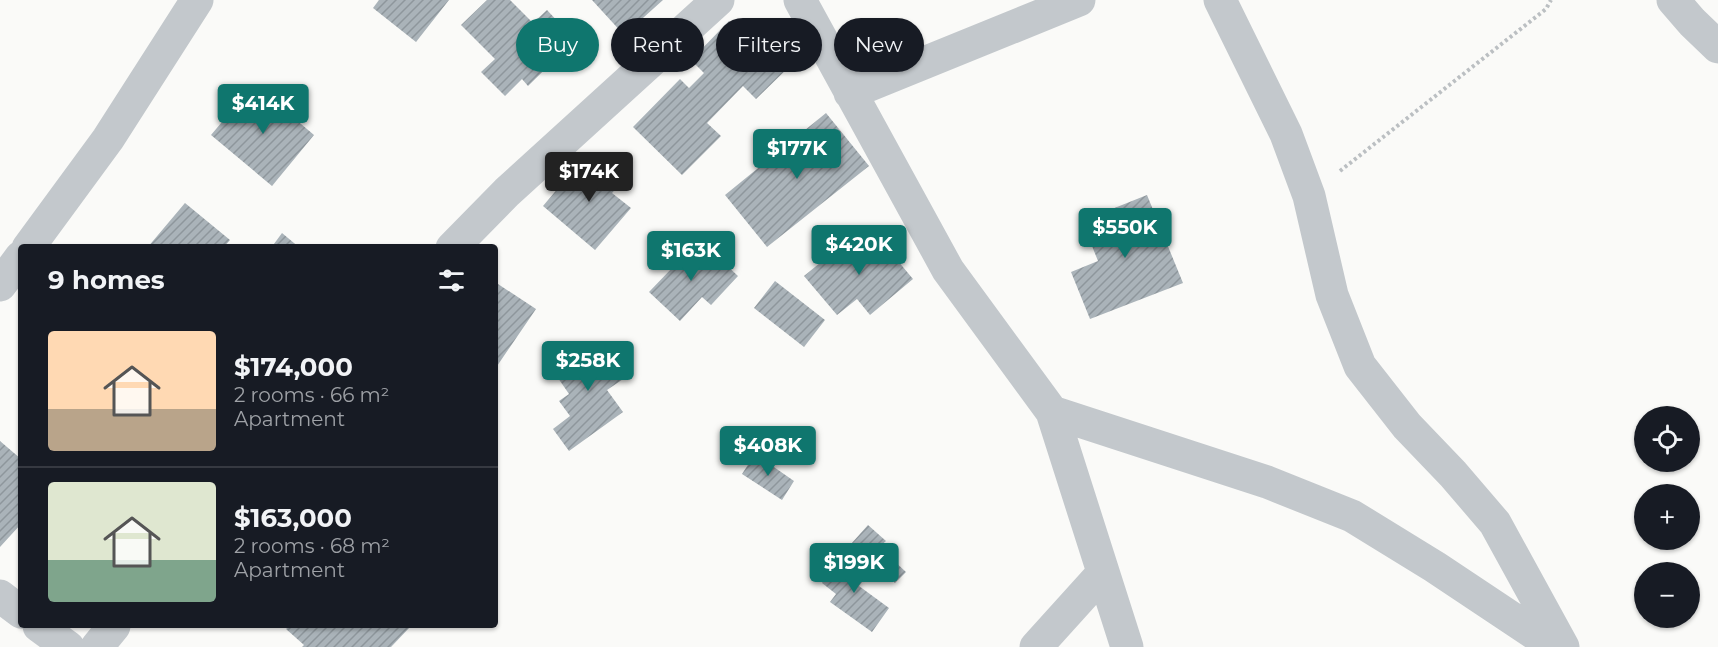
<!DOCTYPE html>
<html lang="en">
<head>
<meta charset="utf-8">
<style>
  :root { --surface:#171b24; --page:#242831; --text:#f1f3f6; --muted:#9ea1a6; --line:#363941; --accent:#0f766e }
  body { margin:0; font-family:Montserrat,sans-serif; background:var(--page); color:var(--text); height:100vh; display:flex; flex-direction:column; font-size:22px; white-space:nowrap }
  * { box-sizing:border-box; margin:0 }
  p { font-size:20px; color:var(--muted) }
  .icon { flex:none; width:33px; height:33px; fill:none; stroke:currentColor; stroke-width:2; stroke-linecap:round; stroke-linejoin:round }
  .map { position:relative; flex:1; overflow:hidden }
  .panel { position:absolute; left:18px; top:244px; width:480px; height:384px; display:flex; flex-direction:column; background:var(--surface); border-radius:6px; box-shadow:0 2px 4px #0004 }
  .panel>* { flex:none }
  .banner { position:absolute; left:516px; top:18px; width:570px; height:54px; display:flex; gap:12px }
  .fabs { position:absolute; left:1634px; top:406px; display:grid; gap:12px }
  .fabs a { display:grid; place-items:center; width:66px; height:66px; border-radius:50%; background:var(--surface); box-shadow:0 2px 4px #0004; font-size:30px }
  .price { position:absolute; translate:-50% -51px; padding:0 14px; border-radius:6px; background:var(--accent); color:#fff; font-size:20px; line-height:39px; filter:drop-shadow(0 2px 3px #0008) }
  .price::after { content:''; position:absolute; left:50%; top:36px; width:18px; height:14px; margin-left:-9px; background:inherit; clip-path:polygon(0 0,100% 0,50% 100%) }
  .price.active { background:#222; color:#fff }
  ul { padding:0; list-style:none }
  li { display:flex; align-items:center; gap:18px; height:150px; padding:0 30px }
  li+li { border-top:2px solid var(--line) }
  li span { display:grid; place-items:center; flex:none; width:168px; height:120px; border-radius:6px; color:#555 }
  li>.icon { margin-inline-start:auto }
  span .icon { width:72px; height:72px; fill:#fffc; stroke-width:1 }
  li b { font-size:26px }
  h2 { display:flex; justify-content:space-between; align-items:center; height:72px; padding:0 30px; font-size:26px }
  .pill { padding:0 21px; border-radius:27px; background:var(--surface); box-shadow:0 2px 4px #0004; font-size:21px; line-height:54px }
  .pill.active { background:var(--accent); color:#fff }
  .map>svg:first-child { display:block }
  .building { fill:url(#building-hatch) }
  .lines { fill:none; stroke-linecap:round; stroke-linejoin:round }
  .path { stroke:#bbbfc2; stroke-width:4; stroke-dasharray:3 3; stroke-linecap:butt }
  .minor { stroke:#c3c8cc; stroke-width:33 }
</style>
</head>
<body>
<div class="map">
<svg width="1718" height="647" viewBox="0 0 1718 647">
  <defs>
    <pattern id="building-hatch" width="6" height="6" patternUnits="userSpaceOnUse" patternTransform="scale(1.5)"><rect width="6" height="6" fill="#aab3b9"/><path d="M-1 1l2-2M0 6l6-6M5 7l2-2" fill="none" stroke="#8e969c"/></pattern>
  </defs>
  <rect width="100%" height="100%" fill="#fafaf8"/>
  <path class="building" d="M 379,0 L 449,0 L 416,42 L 373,8 Z
    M 487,0 L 510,0 L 533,23 L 547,10 L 575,40 L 528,86 L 522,79 L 505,96 L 481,72 L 495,59 L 461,25 Z
    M 592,0 L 663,0 L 624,35 Z
    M 729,21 L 751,43 L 761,33 L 793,63 L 756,99 L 743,86 L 707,123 L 721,136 L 682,175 L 633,127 L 680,79 L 689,88 L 704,73 L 691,60 Z
    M 254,84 L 314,135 L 272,186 L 211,135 Z
    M 826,113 L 869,166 L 767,247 L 725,195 Z
    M 587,154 L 621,183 L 612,193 L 631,208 L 595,250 L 543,206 Z
    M 1147,195 L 1183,283 L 1090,319 L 1071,272 L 1098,261 L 1082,221 Z
    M 185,203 L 230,240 L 223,248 L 147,248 Z
    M 872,230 L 913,279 L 870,315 L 857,299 L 837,315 L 804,276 L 837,249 L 843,256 Z
    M 282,233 L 300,248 L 271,248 Z
    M 686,241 L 717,269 L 723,262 L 738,276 L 711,305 L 702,297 L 680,321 L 649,292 L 672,268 L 666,262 Z
    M 775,281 L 825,320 L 804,347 L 754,308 Z
    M 495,282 L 536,309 L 495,369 Z
    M 610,342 L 632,373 L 607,390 L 623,412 L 569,451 L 553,429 L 570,416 L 559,401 L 569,394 L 547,362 L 570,346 L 582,362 Z
    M 0,441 L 21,459 L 21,524 L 0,547 Z
    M 755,454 L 794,481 L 782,500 L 742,474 Z
    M 868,525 L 886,541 L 879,547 L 906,572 L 895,583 L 851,544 Z
    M 844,555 L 868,574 L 859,586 L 889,608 L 872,632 L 830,602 L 836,594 L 822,583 Z
    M 289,626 L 411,626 L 391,647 L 302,647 L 304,645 L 286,629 Z"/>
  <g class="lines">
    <path class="path" d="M 1340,171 L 1546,9 L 1551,0"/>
    <path class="minor" d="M 800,0 L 948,270 L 1052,412 L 1267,482 L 1352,516 L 1435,567 L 1555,647
      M 1220,0 L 1286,134 L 1309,196 L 1332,295 L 1360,366 L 1407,426 L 1453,474 L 1495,523 L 1563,647
      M 1673,0 L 1692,22 L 1718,47
      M 850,93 L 1079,0
      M 28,248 L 108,139 L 197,0
      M 452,248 L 507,192 L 718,0
      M 0,285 L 21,257
      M 1052,412 L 1127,647
      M 0,596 L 21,612
      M 39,626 L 68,647
      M 97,647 L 114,626
      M 1036,647 L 1102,574"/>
  </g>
</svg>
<div class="fabs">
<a><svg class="icon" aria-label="locate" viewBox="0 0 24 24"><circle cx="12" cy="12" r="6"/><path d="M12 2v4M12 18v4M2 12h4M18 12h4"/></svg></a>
<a>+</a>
<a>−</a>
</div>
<b class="price" style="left:263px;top:135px">$414K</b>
<b class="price" style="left:797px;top:180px">$177K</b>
<b class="price active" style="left:589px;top:203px">$174K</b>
<b class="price" style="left:1125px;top:259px">$550K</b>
<b class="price" style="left:859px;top:276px">$420K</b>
<b class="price" style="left:691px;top:282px">$163K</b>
<b class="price" style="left:588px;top:392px">$258K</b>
<b class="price" style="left:768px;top:477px">$408K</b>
<b class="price" style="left:854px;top:594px">$199K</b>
<div class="banner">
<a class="pill active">Buy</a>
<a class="pill">Rent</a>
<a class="pill">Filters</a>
<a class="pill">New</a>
</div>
<section class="panel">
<h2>9 homes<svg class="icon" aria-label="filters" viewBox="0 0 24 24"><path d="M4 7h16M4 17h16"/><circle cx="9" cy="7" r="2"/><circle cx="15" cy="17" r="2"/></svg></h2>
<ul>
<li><span style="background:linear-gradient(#ffd9b3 65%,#b9a48a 0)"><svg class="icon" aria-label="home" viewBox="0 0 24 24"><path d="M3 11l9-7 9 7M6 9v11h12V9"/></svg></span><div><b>$174,000</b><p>2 rooms · 66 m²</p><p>Apartment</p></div></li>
<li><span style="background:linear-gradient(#dfe7d0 65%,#7fa58c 0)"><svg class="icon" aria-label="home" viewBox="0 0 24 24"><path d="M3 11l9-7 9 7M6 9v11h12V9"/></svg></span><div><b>$163,000</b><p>2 rooms · 68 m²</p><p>Apartment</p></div></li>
</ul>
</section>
</div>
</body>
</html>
